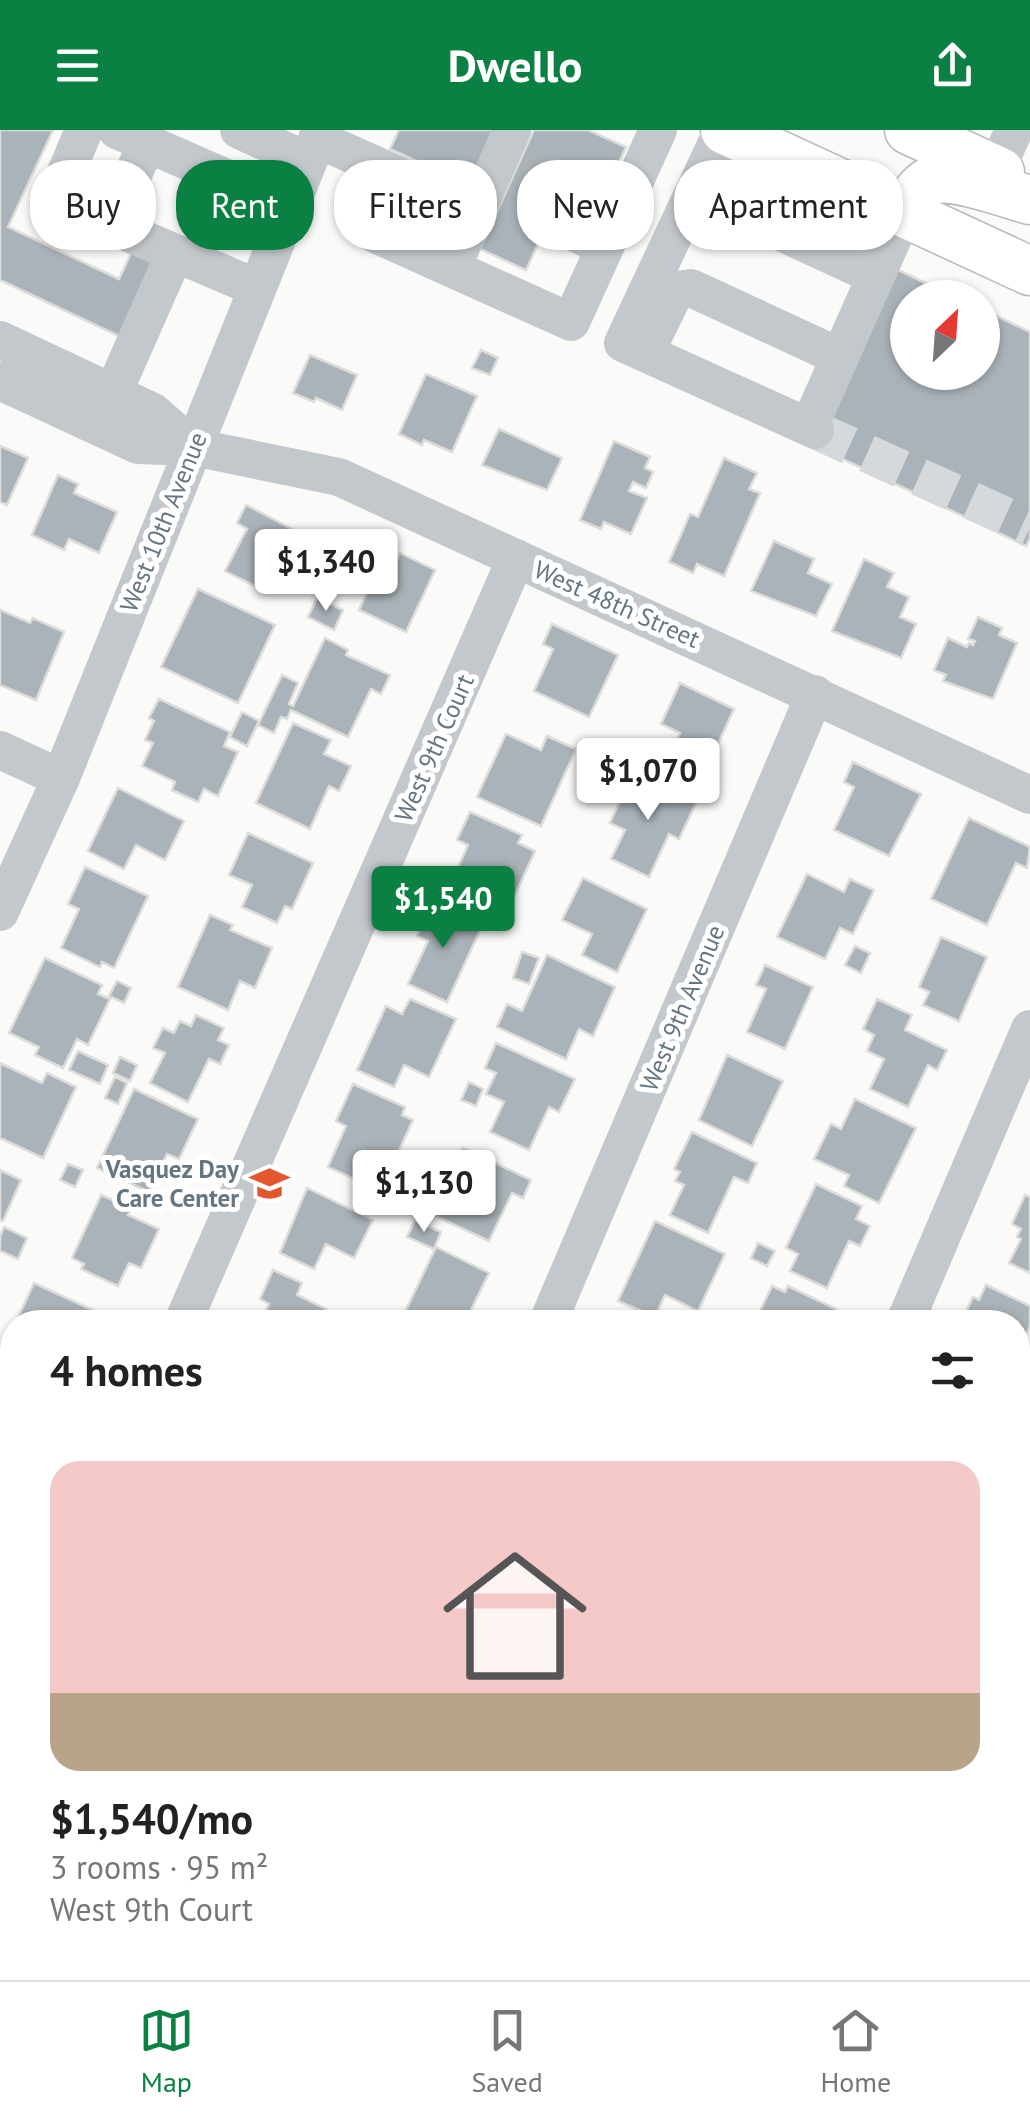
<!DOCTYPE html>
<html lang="en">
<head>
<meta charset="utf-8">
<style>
  :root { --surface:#fff; --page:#f6f6f6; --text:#222; --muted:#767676; --line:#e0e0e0; --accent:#0b8043 }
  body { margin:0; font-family:"PT Sans",sans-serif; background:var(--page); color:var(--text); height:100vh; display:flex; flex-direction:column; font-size:38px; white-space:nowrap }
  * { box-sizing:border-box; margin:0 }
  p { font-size:32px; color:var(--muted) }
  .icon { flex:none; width:55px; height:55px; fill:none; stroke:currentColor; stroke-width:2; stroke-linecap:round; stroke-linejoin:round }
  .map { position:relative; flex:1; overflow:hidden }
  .sheet { position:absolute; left:0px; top:1180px; width:1030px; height:670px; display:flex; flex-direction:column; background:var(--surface); border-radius:40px 40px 0 0; box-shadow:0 2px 8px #0004 }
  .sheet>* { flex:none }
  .guide { position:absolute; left:30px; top:30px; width:970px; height:90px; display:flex; gap:20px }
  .needle { width:65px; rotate:25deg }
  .tools { position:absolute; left:890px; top:150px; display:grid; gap:20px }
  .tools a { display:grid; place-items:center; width:110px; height:110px; border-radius:50%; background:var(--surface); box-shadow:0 2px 8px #0004; font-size:50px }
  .price { position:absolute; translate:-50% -85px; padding:0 22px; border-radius:10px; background:#fff; color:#222; font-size:32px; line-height:65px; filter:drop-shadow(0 2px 5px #0008) }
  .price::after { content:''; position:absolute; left:50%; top:60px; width:30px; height:22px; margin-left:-15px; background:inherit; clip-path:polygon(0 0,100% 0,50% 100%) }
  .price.selected { background:var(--accent); color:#fff }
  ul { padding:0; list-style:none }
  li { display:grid; align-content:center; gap:20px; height:530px; padding:0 50px }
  li span { display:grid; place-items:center; height:310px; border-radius:30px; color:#555 }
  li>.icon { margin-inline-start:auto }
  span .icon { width:180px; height:180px; fill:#fffc; stroke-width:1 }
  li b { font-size:42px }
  h2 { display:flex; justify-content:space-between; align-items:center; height:120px; padding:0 50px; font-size:42px }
  .pill { padding:0 35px; border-radius:40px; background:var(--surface); box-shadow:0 2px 8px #0004; font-size:35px; line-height:90px }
  .pill.selected { background:var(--accent); color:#fff }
  header { display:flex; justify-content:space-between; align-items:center; height:130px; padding:0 50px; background:var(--accent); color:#fff; font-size:45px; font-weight:700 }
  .tabs { display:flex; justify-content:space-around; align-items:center; height:140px; border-top:2px solid var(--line); background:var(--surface); font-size:28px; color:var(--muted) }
  .tabs a { display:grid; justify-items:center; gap:5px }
  .tabs .selected { color:var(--accent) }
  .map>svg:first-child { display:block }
  .water { fill:#bbc7cb }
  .building { fill:#aab3b9; stroke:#dcdcda; stroke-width:2.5 }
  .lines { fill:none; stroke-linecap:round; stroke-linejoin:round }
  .minor-tunnel { stroke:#d5d9db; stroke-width:38; stroke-dasharray:38 19; stroke-linecap:butt }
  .major-casing { stroke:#b5babe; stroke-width:51 }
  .minor { stroke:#c3c8cc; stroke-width:38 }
  .major { stroke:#fff; stroke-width:48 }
  .labels { text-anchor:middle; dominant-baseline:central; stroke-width:10; stroke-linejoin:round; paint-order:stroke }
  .street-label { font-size:25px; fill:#657683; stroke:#fff }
  .poi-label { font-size:25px; font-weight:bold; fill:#657683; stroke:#fff; text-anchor:end }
</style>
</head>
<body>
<header><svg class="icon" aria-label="menu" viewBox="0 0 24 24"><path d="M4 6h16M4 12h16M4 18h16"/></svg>Dwello<svg class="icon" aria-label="share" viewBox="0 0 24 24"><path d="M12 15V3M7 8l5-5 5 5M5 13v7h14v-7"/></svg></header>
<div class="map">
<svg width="1030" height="1850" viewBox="0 0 1030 1850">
  <rect width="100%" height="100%" fill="#fafaf8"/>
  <path class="water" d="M 0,1588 L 12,1594 L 12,1744 L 0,1738 Z
    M 214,1838 L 533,1838 L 560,1850 L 241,1850 Z"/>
  <path class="building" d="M 0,0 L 53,0 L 8,97 L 119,149 L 133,119 L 156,130 L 121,207 L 0,150 Z
    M 399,0 L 497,0 L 471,56 L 390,19 Z
    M 534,0 L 588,0 L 626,17 L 595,84 L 559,68 L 526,140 L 480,119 Z
    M 892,137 L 957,168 L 908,168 L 908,242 L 982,242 L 982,179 L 1030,202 L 1030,408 L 1026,416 L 809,313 Z
    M 481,220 L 498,228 L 490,245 L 472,238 Z
    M 310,225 L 357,245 L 342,280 L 316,268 L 314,272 L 293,263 Z
    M 426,244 L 477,266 L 452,322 L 424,310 L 422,315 L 399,304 Z
    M 499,299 L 562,328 L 547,360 L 482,335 Z
    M 614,311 L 650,327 L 645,338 L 653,342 L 646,358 L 633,352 L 629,361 L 647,368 L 631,404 L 604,392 L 601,399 L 580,390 Z
    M 0,316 L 28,328 L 7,375 L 0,372 Z
    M 724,328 L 757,343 L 749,359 L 760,363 L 724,446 L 697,434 L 693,443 L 669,432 L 690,384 L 698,387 Z
    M 58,345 L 78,354 L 74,363 L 117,382 L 99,423 L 69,409 L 64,420 L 32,405 Z
    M 246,375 L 294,400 L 288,412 L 300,418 L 282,455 L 268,448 L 263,460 L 225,441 L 247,399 L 237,393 Z
    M 774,411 L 814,429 L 808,443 L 832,454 L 816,486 L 751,461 Z
    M 400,423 L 435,440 L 406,502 L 359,480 L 378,439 L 390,445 Z
    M 864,429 L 894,443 L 887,457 L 909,467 L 900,487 L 916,494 L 901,528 L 832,501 Z
    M 198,459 L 275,495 L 238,573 L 161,537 Z
    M 317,468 L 343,480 L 334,500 L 308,487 Z
    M 0,480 L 30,493 L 33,488 L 64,502 L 36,570 L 0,555 Z
    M 978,487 L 1002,498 L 999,505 L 1017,513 L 993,569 L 943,551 L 946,545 L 934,540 L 948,508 L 967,517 L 969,513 L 973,515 L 975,511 L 968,509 Z
    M 552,494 L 618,525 L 589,587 L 534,561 L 553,519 L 543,514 Z
    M 325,508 L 348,520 L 346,525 L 390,545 L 381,564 L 371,559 L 348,607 L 291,580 L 287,589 L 281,587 L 274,603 L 258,595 L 282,545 L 298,553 L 289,574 L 293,576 Z
    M 680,553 L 734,579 L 705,642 L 669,625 L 680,603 L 661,594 Z
    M 159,569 L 230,602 L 224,616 L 238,622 L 218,666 L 204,659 L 198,672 L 172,660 L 175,652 L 142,636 L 153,613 L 145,610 L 154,591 L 149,588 Z
    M 242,582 L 259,591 L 247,616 L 230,607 Z
    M 293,593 L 331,610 L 324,624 L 351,636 L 339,661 L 329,656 L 310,699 L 256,673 Z
    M 506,604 L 541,620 L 547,606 L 576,619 L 541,696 L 477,667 Z
    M 853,632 L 921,664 L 889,726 L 834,700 L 854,657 L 844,652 Z
    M 632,644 L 696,673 L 679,709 L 669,704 L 649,747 L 611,729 L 625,700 L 610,693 Z
    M 118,658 L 184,691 L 165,730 L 136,715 L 124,739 L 88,721 Z
    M 470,682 L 522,705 L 518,713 L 535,721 L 504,789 L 447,763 L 468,715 L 457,710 Z
    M 969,688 L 1030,717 L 1027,738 L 1016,733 L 987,795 L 931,769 Z
    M 248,703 L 313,733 L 292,779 L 285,776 L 277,793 L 242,777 L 252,755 L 229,745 Z
    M 85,737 L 148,766 L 114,838 L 102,832 L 100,837 L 61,818 L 79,779 L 68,774 Z
    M 807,744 L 844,762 L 850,749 L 874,760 L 853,804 L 840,798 L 825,829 L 777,807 Z
    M 583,748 L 647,779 L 617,842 L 582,825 L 592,804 L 562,790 Z
    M 433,773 L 482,796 L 447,872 L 408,854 L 428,811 L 417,806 Z
    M 210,785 L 233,795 L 230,800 L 272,818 L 255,858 L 240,851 L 228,880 L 178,857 Z
    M 941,807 L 987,827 L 959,891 L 923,875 L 929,862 L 919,857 Z
    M 855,816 L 870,823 L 861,843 L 845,835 Z
    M 522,822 L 539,828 L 529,854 L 513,848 Z
    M 547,825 L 615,857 L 593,906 L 579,899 L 566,929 L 497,897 L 507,874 L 522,881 Z
    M 45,828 L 102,855 L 98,864 L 110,869 L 88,915 L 77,909 L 63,938 L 35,925 L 39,917 L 9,903 Z
    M 765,835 L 813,857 L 785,919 L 747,902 L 766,859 L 756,855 Z
    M 117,851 L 131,858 L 124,873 L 109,866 Z
    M 410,869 L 456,889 L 429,947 L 404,935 L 394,957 L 357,940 L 386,876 L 402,884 Z
    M 877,869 L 912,885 L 905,900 L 947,920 L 937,940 L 928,935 L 908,977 L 870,959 L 884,929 L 867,921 L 874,905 L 863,899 Z
    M 196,885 L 224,898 L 218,910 L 229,915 L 220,934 L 209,929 L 188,972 L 150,953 L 165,923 L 153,918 L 163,898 L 174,903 L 180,891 L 191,896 Z
    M 496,913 L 575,949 L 559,982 L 549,977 L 529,1020 L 490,1002 L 504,972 L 486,964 L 496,943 L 485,938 Z
    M 78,921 L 108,935 L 100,954 L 69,940 Z
    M 727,925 L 783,951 L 752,1016 L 699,990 Z
    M 120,927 L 137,935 L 130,951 L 113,943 Z
    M 0,933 L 42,953 L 47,943 L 76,957 L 43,1028 L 0,1008 Z
    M 115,947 L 127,953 L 118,974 L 105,968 Z
    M 469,952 L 483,959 L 476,976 L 461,970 Z
    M 353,954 L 405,977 L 402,985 L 413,990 L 395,1029 L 383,1024 L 369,1056 L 328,1037 L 346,996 L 336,991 Z
    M 134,959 L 198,989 L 179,1029 L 167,1024 L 149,1062 L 97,1038 Z
    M 855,969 L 916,998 L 879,1073 L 844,1056 L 849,1045 L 814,1029 L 831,994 L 841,999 Z
    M 692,1002 L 757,1033 L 748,1053 L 734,1047 L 708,1103 L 670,1085 L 684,1055 L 675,1051 L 680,1042 L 674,1039 Z
    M 463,1018 L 531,1050 L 523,1068 L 512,1063 L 489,1111 L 431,1084 Z
    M 404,1026 L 420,1033 L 409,1058 L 393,1051 Z
    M 68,1034 L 83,1040 L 75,1057 L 60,1050 Z
    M 0,1040 L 21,1050 L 3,1091 L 0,1090 Z
    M 816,1054 L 862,1076 L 856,1089 L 870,1096 L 860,1116 L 849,1111 L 827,1158 L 790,1141 L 798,1124 L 786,1118 Z
    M 307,1058 L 373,1090 L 354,1128 L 326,1114 L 314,1139 L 280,1123 Z
    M 101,1065 L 132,1078 L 128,1085 L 159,1099 L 141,1138 L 129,1133 L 118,1156 L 81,1139 L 84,1134 L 72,1128 Z
    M 1025,1065 L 1030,1067 L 1030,1143 L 1009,1133 L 1021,1109 L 1017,1107 L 1021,1099 L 1012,1094 Z
    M 415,1090 L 441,1102 L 434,1119 L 407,1107 Z
    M 655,1091 L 725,1124 L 698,1181 L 665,1165 L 655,1187 L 618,1171 Z
    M 4,1097 L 27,1108 L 18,1129 L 0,1121 L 0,1107 Z
    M 758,1113 L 775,1121 L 767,1136 L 751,1128 Z
    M 436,1117 L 489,1143 L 465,1192 L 431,1192 L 406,1180 Z
    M 273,1140 L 302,1153 L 297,1165 L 326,1179 L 320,1192 L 261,1192 L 269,1174 L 260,1169 Z
    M 34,1153 L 110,1188 L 108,1192 L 16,1192 Z
    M 986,1155 L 1030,1176 L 1030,1196 L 1018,1224 L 1018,1192 L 971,1192 L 963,1188 L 973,1167 L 979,1170 Z
    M 772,1156 L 785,1162 L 788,1156 L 836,1179 L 830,1192 L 755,1192 Z
    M 0,1222 L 12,1227 L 7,1242 L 0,1239 Z
    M 1027,1228 L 1030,1230 L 1030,1251 L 1019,1246 Z
    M 0,1257 L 12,1261 L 12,1334 L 0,1329 Z
    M 1030,1398 L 1030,1471 L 1018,1466 L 1018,1425 Z
    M 0,1465 L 12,1469 L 12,1509 L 9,1514 L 0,1510 Z
    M 1018,1481 L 1030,1486 L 1030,1523 L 1018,1551 Z
    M 689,1838 L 779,1838 L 773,1850 L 697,1850 L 701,1843 Z
    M 796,1838 L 834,1838 L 853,1850 L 790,1850 Z"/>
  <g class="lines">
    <path class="minor-tunnel" d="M 815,300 L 1030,397"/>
    <defs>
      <path id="major" d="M 725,0 L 1030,141
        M 909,0 L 1000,42
        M 904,83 C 911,72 918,58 929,52 C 949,41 1007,64 1030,70"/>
    </defs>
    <use href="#major" class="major-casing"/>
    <path class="minor" d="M 84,0 L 54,71 L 257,158
      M 117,0 L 226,48
      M 239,0 L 308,31
      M 723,0 L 623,213 L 815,300
      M 317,9 L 398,45 L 373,103 L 571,192 L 658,0
      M 996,40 L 1014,0
      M 694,62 L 876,146 L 904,83
      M 558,95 L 605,117
      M 110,96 L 147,13
      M 452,138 L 512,0
      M 653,207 L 674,164 L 678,160 L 691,158 L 840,227
      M 0,210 L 153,282 L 193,317
      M 0,251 L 138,315 L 193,317 L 339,347 L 1030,665
      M 113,263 L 175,123
      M 809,297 L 876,146
      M 0,620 L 61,648
      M 0,782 L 61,648 L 321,0
      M 183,1192 L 516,428
      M 548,1192 L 815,564
      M 905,1192 L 1030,899
      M 0,1382 L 12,1388
      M 1018,1741 L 1030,1712
      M 0,1795 L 12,1801
      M 91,1838 L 118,1850
      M 977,1838 L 1004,1850"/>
    <use href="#major" class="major"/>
  </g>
  <defs>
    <symbol id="school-bare" viewBox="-9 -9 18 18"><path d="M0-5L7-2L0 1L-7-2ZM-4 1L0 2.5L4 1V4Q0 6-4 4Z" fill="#e4572e" stroke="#fff" stroke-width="2.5" paint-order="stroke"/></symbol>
  </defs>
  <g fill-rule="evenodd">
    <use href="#school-bare" x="242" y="1026" width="55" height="55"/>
  </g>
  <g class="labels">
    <g class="street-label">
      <text transform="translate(163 392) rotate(-68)">West 10th Avenue</text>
      <text transform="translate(617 474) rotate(24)">West 48th Street</text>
      <text transform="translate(434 618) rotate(-66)">West 9th Court</text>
      <text transform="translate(682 878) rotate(-67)">West 9th Avenue</text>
    </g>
    <g class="poi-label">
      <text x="239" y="1039">Vasquez Day<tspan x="239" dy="29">Care Center</tspan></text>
    </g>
  </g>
</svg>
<div class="tools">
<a><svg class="needle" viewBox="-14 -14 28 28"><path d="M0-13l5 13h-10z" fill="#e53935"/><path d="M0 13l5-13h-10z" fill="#767676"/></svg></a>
</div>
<b class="price" style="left:326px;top:484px">$1,340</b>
<b class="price" style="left:648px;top:693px">$1,070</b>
<b class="price selected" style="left:443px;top:821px">$1,540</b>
<b class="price" style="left:424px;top:1105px">$1,130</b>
<div class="guide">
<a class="pill">Buy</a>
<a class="pill selected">Rent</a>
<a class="pill">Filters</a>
<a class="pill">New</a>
<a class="pill">Apartment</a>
</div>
<section class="sheet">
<h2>4 homes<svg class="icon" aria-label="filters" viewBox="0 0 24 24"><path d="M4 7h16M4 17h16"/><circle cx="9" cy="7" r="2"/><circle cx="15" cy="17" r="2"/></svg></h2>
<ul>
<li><span style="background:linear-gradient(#f6c9c9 75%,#b9a48a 0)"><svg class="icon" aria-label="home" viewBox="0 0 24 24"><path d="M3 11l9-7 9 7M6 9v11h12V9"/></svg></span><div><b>$1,540/mo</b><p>3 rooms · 95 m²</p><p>West 9th Court</p></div></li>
</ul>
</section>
</div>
<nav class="tabs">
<a class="selected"><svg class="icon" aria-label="map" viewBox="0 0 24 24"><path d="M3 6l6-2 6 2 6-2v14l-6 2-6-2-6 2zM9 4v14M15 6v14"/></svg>Map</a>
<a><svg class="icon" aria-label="saved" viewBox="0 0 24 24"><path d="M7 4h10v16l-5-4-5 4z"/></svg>Saved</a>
<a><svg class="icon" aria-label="home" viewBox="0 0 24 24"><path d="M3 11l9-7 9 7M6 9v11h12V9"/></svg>Home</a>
</nav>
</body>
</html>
